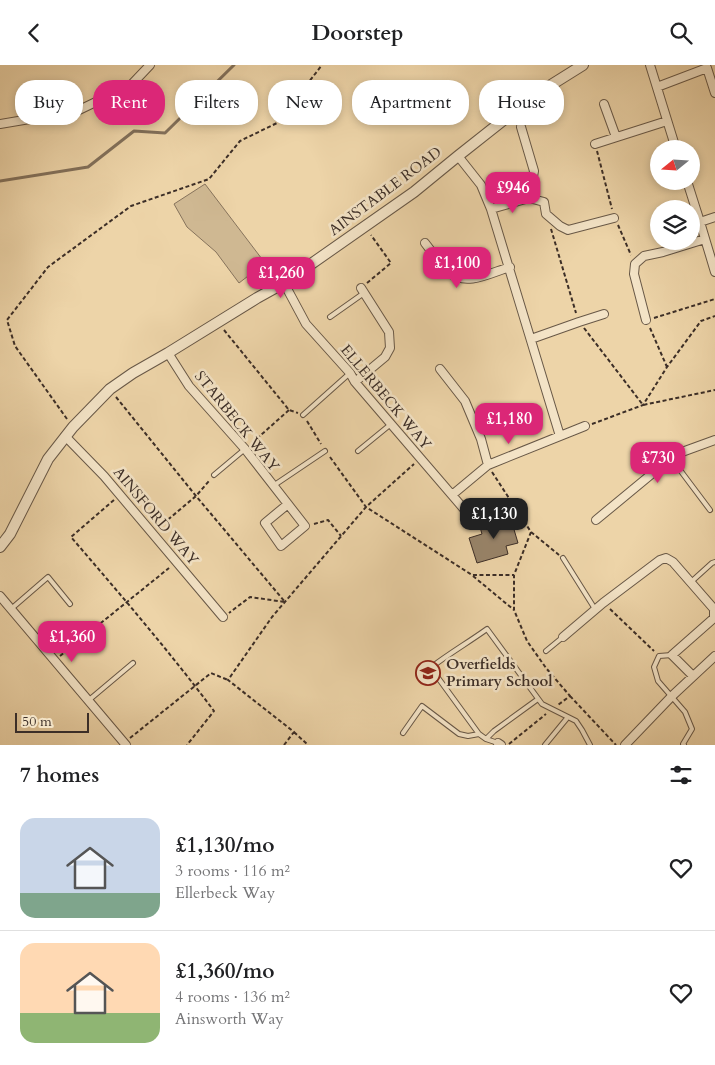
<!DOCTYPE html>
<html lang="en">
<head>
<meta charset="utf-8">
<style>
  :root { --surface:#fff; --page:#f2f2f2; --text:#202124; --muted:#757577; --line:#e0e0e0; --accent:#db2777 }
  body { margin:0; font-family:Cardo,serif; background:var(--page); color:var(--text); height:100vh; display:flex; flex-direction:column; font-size:19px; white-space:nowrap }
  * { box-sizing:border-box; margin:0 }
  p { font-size:16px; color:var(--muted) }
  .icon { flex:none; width:28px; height:28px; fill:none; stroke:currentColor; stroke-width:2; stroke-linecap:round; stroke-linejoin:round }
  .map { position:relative; height:680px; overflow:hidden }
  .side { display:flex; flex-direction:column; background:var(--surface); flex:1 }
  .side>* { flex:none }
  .hud { position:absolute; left:15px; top:15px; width:685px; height:45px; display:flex; gap:10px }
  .needle { width:32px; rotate:252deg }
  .fabs { position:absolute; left:650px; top:75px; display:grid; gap:10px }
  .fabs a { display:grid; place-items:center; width:50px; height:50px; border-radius:50%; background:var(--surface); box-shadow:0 2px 8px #0003; font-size:25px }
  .scale { position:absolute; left:15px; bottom:12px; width:74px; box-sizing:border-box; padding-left:5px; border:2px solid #3c2e27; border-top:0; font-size:14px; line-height:18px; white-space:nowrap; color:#3c2e27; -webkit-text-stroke:4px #f3e3c6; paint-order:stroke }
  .price { position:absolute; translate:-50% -42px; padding:0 11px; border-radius:10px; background:var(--accent); color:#fff; font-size:16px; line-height:32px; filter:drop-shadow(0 1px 2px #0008) }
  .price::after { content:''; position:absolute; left:50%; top:30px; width:15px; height:11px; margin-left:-8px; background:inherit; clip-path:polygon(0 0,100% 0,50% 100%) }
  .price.active { background:#222; color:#fff }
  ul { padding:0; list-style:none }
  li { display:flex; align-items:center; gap:15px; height:125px; padding:0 20px }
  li+li { border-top:1px solid var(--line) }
  li span { display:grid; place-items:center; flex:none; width:140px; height:100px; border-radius:15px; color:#555 }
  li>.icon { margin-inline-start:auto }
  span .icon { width:60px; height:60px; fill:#fffc; stroke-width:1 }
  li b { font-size:21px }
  h2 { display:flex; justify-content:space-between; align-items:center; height:60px; padding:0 20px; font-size:21px }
  .tag { padding:0 18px; border-radius:20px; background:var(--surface); box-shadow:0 2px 8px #0003; font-size:18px; line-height:45px }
  .tag.active { background:var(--accent); color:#fff }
  header { display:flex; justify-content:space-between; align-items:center; height:65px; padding:0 20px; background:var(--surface); font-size:22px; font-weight:600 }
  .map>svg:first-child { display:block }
  .green { fill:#cfb892; stroke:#86735c }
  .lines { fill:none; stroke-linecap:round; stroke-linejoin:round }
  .stream { stroke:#82705a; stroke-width:3 }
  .building { fill:#98846a; stroke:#3c2e27 }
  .service-casing { stroke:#685847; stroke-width:6 }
  .minor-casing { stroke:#685847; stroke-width:10 }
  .tertiary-casing { stroke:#685847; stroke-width:12 }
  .path { stroke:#3c2e27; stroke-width:2; stroke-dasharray:4 2.5; stroke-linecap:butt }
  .service { stroke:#f3e3c6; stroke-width:4 }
  .minor { stroke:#f3e3c6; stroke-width:8 }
  .tertiary { stroke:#f3e3c6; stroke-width:10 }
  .labels { text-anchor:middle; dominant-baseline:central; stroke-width:5; stroke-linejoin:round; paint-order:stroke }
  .street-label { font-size:15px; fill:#3c2e27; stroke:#f3e3c6 }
  .poi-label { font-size:15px; font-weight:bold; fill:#3c2e27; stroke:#f3e3c6; text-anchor:start }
</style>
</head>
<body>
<header><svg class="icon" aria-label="back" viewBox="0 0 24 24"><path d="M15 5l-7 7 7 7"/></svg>Doorstep<svg class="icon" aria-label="search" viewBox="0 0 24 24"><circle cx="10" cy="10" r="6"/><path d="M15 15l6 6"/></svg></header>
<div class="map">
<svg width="715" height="680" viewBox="0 0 715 680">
  <rect width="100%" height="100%" fill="#edd4a8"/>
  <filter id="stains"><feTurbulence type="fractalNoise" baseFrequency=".004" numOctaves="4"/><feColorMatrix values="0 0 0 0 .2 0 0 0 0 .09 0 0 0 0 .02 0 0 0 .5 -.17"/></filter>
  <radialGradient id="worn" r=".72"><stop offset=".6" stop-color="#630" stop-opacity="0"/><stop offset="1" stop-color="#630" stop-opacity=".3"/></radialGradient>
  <path class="green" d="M 205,119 L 265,198 L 239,218 L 216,187 L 187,162 L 174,139 Z"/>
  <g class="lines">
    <path class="stream" d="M 0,116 L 88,102 L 134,66 L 165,68 L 234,0"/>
  </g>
  <path class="building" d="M 510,451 L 518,478 L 506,481 L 508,489 L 477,498 L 469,473 L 482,469 L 480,462 L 481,460 Z"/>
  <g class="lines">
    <defs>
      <path id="service" d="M 330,252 L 364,228
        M 303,350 L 350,308
        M 358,386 L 391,359
        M 671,393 L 710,445
        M 214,410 L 245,384
        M 273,421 L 325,386
        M 563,493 L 595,544
        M 691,517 L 712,498 L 715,497
        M 11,544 L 48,512 L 70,539
        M 546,586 L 563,572
        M 672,590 L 659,591 L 654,602 L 658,616 L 685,647 L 692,664 L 683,679 L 684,680
        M 89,635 L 133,598
        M 403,668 L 422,641 L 459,669 L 468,671 L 479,669
        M 486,674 L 494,666 L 538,634
        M 498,678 L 486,674 L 479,669 L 436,610 L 433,601 C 450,588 469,577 487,564 L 542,639 L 576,656 L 582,665 L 590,680
        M 545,680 L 568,652"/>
      <path id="minor" d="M 650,0 L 676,84
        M 657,22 L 707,3 L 715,28
        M 604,39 L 616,72
        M 0,59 L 77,46 L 131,20 L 150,0
        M 521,62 L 534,106 L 529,133 L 544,137 L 546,149 L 560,161 L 568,165 L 614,153
        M 595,79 L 667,56
        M 458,91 L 481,120 L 491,144 L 560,371
        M 687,116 L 700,157 L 715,207
        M 491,144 L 529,133
        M 700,157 L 715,152
        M 425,178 C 432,187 442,201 450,208 C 467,222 492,207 510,202
        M 284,218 L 306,259 L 350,308 L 355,317 L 391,359 L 476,458
        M 646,255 L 634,209 L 635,199 L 644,191 L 663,187 L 705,174
        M 531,274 L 579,257 L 604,249
        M 168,288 L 189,321 L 245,384 L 305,461 L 281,481 L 265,458 L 288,439
        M 440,304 L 465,336 L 481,374 L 488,400
        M 355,317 L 385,292 L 390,283 L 389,267 L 361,223
        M 65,371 L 104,411 L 223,552
        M 452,430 L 488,400 L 585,361
        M 596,455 L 671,393 L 682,387 L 715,375
        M 0,531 L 126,680
        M 563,572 L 603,538 L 660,495 L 666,493 L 673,497 L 714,544 L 714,553 L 672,590 L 693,611
        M 498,678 L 501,680
        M 625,680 L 672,631 L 715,591"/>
      <path id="tertiary" d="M 0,482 L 10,469 L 48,394 L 73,362 L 110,324 L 133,308 L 168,288 L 257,233 L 284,218 L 414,127 L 458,91 L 535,30 L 583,0"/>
    </defs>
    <use href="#service" class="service-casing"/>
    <use href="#minor" class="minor-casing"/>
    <use href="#tertiary" class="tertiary-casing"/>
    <path class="path" d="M 597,86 L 612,144
      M 618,160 L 631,190
      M 551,164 L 576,248
      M 367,218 L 391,198 L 371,170
      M 654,253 L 715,234
      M 584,263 L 643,340 L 715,325
      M 650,263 L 667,302
      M 224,265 L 289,345 L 298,348
      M 116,332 L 196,431 L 285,537 L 250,532 L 229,548
      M 67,354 L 15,281 L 7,255 L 48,202 L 131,141 L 209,114 L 240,76 L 277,58 L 322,0
      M 307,356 L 321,379
      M 592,359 L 643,340 L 667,302 L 701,256 L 715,251
      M 252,378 L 289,345
      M 330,392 L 366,442 L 472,510 L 514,510
      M 492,407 L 531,467 L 559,490
      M 114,435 L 71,472 C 120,529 169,586 214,646 L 187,680
      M 314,459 L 328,455 L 341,471
      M 158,463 L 196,431 L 209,416
      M 531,467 L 514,510 L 514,545 L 527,576 L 546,603 L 570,631 L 558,640
      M 473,511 L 514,545
      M 610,544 L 654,586
      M 60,591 L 169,503
      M 570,631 L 616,680
      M 294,667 L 308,680
      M 130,673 L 211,608 L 228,615
      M 509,679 L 546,649
      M 284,680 L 294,667 L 228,615 L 272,552 L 366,442 L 414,399"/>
    <use href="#service" class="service"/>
    <use href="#minor" class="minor"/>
    <use href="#tertiary" class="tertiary"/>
  </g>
  <defs>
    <symbol id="school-ring" viewBox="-11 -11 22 22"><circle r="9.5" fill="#f3e3c6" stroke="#8f2418" stroke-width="1.5"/><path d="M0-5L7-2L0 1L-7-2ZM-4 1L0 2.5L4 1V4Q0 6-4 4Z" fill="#8f2418"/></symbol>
  </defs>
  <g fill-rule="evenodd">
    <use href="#school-ring" x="414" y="594" width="28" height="28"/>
  </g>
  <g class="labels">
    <g class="street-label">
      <text transform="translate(385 126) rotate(-37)">AINSTABLE ROAD</text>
      <text transform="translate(386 332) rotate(50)">ELLERBECK WAY</text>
      <text transform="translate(237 356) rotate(51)">STARBECK WAY</text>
      <text transform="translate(156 451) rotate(50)">AINSFORD WAY</text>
    </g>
    <g class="poi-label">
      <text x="446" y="599">Overfields<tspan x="446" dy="17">Primary School</tspan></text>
    </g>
  </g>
  <rect width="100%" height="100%" filter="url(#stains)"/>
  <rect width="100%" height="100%" fill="url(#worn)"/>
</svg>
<div class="fabs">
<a><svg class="needle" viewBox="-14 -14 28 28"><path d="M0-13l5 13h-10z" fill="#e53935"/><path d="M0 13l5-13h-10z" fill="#757577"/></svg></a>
<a><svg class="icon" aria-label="layers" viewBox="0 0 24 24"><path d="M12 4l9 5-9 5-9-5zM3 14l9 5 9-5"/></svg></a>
</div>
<div class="scale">50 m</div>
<b class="price" style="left:513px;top:149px">£946</b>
<b class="price" style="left:457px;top:224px">£1,100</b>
<b class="price" style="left:281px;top:234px">£1,260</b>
<b class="price" style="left:509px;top:380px">£1,180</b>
<b class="price" style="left:658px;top:419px">£730</b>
<b class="price active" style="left:494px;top:475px">£1,130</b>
<b class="price" style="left:72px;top:598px">£1,360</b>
<div class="hud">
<a class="tag">Buy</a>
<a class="tag active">Rent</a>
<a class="tag">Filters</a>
<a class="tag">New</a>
<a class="tag">Apartment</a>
<a class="tag">House</a>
</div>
</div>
<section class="side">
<h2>7 homes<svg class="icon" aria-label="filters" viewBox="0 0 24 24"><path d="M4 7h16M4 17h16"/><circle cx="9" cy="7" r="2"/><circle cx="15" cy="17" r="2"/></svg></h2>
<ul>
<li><span style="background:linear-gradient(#c9d6e8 75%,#7fa58c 0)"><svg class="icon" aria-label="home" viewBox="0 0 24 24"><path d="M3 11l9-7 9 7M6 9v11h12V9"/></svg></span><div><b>£1,130/mo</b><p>3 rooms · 116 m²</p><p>Ellerbeck Way</p></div><svg class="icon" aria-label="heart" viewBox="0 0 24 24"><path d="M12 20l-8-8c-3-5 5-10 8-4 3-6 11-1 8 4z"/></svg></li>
<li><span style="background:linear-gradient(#ffd9b3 70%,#8fb573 0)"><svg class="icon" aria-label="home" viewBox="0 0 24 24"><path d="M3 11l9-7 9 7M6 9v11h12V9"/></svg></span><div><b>£1,360/mo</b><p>4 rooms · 136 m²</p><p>Ainsworth Way</p></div><svg class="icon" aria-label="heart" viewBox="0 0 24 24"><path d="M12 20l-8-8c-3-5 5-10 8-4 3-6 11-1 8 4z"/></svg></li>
</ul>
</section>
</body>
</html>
